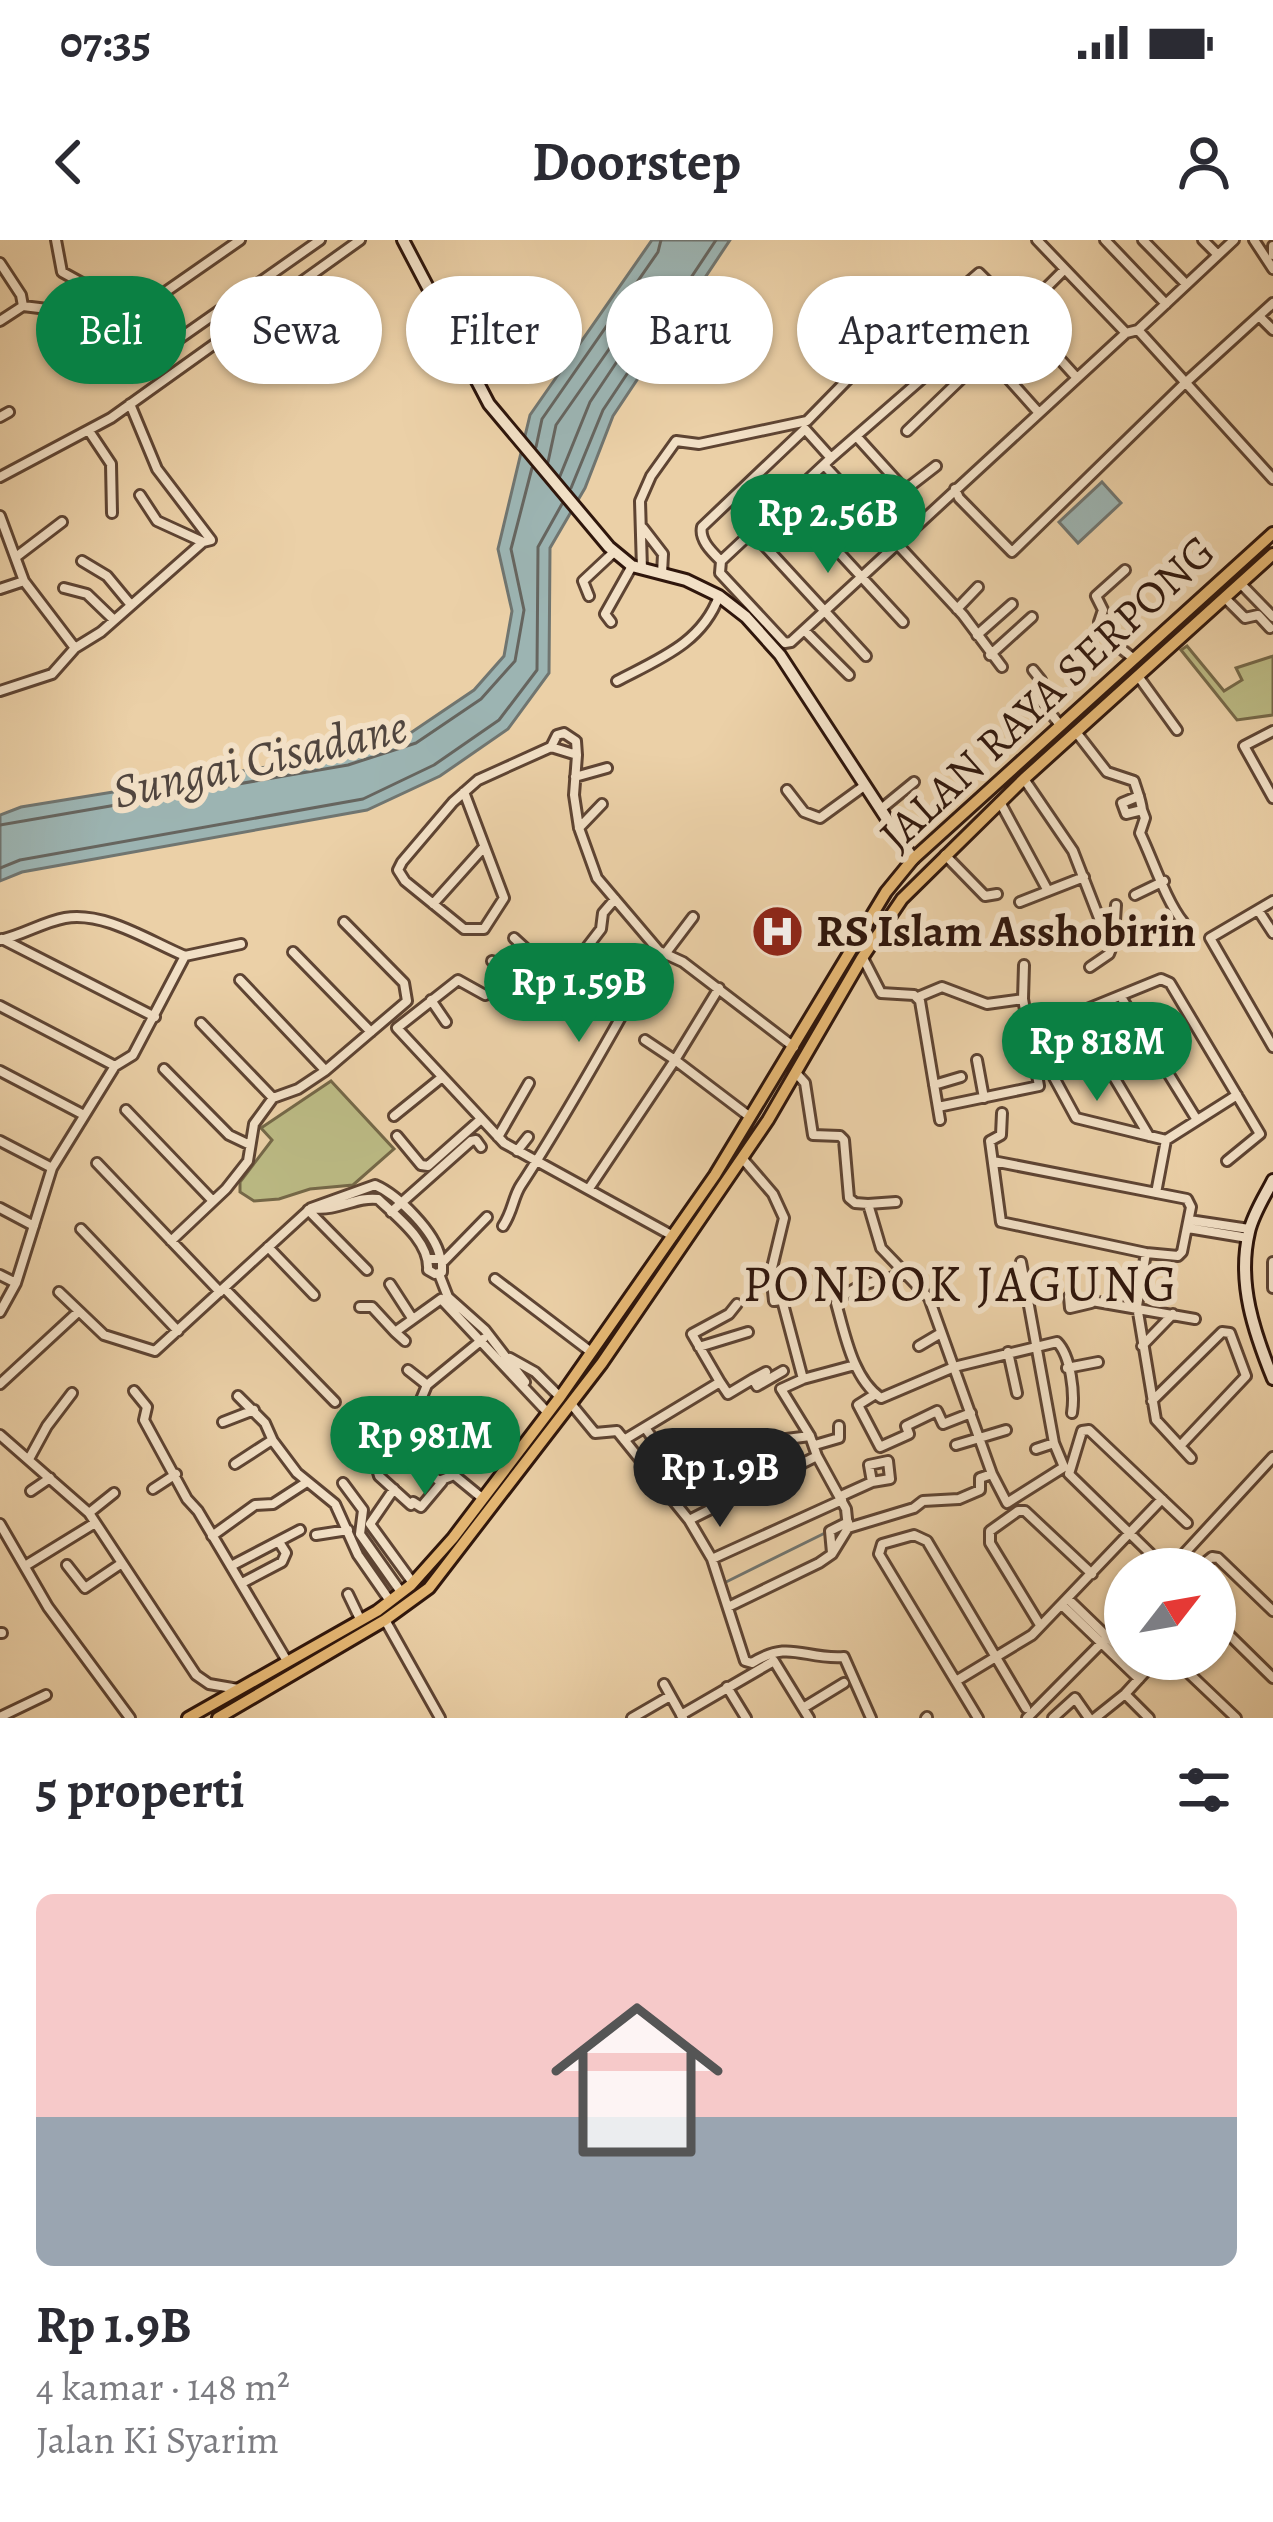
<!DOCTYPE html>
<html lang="id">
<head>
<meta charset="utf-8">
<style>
  :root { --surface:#fff; --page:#f7f7f7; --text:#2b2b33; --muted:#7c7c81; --line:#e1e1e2; --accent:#0b8043 }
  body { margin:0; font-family:Alegreya,serif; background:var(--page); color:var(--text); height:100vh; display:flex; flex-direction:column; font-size:45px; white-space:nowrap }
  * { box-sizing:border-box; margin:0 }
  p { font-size:39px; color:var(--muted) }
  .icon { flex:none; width:66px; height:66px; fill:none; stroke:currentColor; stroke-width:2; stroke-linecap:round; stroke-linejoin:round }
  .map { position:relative; height:1478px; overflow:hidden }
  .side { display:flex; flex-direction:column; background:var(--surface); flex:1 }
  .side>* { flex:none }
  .banner { position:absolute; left:36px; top:36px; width:1203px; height:108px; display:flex; gap:24px }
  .needle { width:78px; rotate:59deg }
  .tools { position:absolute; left:1104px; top:1308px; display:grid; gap:24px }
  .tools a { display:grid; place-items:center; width:132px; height:132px; border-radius:50%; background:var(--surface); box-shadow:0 3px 9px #0004; font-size:60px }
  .price { position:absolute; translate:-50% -102px; padding:0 27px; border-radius:42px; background:var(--accent); color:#fff; font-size:39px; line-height:78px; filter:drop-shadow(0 3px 6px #0008) }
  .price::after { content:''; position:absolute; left:50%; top:72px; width:36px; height:27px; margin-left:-18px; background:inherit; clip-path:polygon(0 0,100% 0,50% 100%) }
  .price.current { background:#222; color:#fff }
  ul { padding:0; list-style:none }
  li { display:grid; align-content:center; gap:24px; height:636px; padding:0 36px }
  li+li { border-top:3px solid var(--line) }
  li span { display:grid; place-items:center; height:372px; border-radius:18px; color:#555 }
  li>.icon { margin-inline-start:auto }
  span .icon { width:216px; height:216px; fill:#fffc; stroke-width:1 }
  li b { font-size:51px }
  h2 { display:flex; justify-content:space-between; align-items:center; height:144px; padding:0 36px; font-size:51px }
  .tag { padding:0 42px; border-radius:54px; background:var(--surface); box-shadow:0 3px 9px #0004; font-size:42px; line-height:108px }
  .tag.current { background:var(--accent); color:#fff }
  .status { display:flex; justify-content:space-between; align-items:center; height:84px; padding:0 60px; background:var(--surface); direction:ltr }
  .status svg { height:33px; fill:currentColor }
  header { display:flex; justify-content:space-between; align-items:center; height:156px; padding:0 36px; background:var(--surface); font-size:54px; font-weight:700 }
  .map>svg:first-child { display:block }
  .green { fill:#bbba84; stroke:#756848; stroke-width:3 }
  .water { fill:#9cb4b2; stroke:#707570; stroke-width:3 }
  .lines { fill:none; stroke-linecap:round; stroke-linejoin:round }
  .shore { stroke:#66655f; stroke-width:3 }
  .stream { stroke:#707570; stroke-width:3 }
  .street-casing { stroke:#5e4433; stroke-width:14 }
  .secondary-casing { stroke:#2f160c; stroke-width:16 }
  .primary-casing { stroke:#2f160c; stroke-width:16 }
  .street { stroke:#f2e0c6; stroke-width:8 }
  .secondary { stroke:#f2e0c6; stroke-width:10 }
  .primary { stroke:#e6b874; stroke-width:10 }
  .labels { text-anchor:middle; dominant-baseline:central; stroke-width:12; stroke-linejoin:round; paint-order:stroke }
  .street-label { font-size:45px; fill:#2f160c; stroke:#f2e0c6 }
  .poi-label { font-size:45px; font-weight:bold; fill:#2f160c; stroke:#f2e0c6; text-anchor:start }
  .water-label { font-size:48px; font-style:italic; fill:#50453e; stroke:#f2e0c6 }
  .quarter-label { font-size:51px; letter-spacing:3px; fill:#2f160c; stroke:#f2e0c6 }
</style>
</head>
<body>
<div class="status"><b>07:35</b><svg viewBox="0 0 49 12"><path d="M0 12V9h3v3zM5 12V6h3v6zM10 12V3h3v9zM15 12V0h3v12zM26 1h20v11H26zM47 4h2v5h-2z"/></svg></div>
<header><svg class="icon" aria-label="back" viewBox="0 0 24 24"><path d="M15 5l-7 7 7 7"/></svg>Doorstep<svg class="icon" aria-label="person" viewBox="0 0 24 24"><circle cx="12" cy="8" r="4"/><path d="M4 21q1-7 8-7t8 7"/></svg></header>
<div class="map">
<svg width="1273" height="1478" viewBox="0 0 1273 1478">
  <rect width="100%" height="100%" fill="#ebd0a7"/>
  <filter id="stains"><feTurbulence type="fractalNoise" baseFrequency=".00167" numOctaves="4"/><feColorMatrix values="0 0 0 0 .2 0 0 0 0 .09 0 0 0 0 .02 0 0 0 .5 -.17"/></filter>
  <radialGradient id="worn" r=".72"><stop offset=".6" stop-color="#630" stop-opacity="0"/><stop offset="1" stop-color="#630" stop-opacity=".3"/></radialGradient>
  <path class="green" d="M 1187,406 L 1224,451 L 1242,440 L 1236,428 L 1273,416 L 1273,475 L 1237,480 L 1181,410 Z
    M 331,841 L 394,909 L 353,945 L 310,949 L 279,959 L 254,961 L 240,952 L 240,942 L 272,900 L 261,888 Z"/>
  <path class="water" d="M 652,0 L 730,0 L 613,176 L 585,248 L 550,308 L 549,433 L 508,489 L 440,536 L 367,570 L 22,632 L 0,641 L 0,575 L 21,567 L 347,514 L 409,494 L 474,450 L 504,416 L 512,371 L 498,309 L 530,175 Z
    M 1102,242 L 1121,263 L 1078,303 L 1059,282 Z"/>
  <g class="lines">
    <path class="shore" d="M 536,207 L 542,179 L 658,12 L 661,0
      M 548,222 L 556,185 L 656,42 L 664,40 L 666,48 L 590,162 L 560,236
      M 571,248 L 603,170 L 716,0
      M 0,585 L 348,525 L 416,503 L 481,459 L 515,421 L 524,370 L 511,309 L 532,228
      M 0,628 L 20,620 L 363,559 L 434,525 L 499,480 L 537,430 L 538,307 L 562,264"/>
    <path class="stream" d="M 722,1344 L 827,1292"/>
    <defs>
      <path id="street" d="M 56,0 L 62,32 L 82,43 L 88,61
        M 1037,0 L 1126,93
        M 1105,0 L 1166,64
        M 1143,0 L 1186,44
        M 1203,0 L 1218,15
        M 1254,0 L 1273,29
        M 1273,6 L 1273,15
        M 0,23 L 21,55 L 23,66
        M 134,45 L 176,101 L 320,0
        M 148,64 L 240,0
        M 942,65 L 979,33 L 1009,63
        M 1019,75 L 1064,30
        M 1259,76 L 1273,90
        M 0,81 L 23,66 L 72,72 L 108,53
        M 1138,90 L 1273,239
        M 970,96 L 1039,173
        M 0,177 L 9,172
        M 89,191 L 111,224 L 112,273
        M 907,191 L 986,115
        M 857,197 L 905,250 L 936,226
        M 831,218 L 805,189 L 702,287 C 699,300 712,312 721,321 L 831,218 L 1009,63 L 1077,138
        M 824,225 L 963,375 L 1002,427
        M 0,237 L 111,178 L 360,0
        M 955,249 L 959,258 L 1012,312 L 1184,144 L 1273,63
        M 140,255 L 157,281 L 203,302
        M 788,257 L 903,382
        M 0,276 L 24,341 L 75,408 L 52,434 L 0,451
        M 643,288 L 663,314 L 662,334
        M 752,292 L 866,416
        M 16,317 L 62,282
        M 82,321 L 107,336 L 131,365
        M 721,321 L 720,333 L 785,403 L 791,402 L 1126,93 L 1138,90 L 1234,0
        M 642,329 L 640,261 L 651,236 L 676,201 L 699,204 L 807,181 L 852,135
        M 1125,330 L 1096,356 L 1103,370 L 1099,382 L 1109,399 L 1134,419
        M 1241,344 L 1273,377
        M 64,348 L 87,354 L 114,380
        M 0,349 L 24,341
        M 589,356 L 583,341 L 614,312
        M 1225,358 L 1245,378 L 1258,375 L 1270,388
        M 957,369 L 978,347
        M 611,382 L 605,374 L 632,326
        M 804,390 L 849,435
        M 977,395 L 1012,364
        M 75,408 L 101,392 L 203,302 L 211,300 L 157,229 L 130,164
        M 990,415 L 1032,377
        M 1033,430 L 1041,440 L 1036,455 L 1060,485
        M 1138,436 L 1177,490
        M 617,441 C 659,419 702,403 719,356
        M 1273,491 L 1244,506 L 1273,558
        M 1076,492 L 1107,532 L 1134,541 C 1137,551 1141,560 1142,570 L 1126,574 L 1122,563 L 1139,556
        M 551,507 L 557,495 L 564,493 L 576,501 L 577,515
        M 575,537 L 607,528
        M 1024,539 L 1073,611 L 1111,709 L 1109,714 L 1090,727
        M 787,550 L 804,572 L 820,578 L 864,546
        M 464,552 L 504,658 L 484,689 L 464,689 L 405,641 L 398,630 L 402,622 L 453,562 L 478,540 L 551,507 L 577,515 L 574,555 L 579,588 L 597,638 L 659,711 L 683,722 L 794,807
        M 1000,562 L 1048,651
        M 881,569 L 914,542
        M 1142,570 L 1145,578 L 1140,593 C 1153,620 1166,661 1183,682
        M 579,588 L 602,564
        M 945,615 L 985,656 L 997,654
        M 1135,655 L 1164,641
        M 1273,661 L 1210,698 L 1273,807
        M 1020,662 L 1084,637
        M 433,664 L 484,607
        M 1258,670 L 1273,693
        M 514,698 L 561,741
        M 2,699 L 155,777
        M 0,700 C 23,695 43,682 65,678 C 104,671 149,701 185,716 L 133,815 L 115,826 L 52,928 L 16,1043 L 0,1072
        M 1107,700 L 1114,695 L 1116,665
        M 293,712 L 371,792
        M 665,714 L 693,677
        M 185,716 L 241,704
        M 863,718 L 881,753 L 914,755 L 920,761 L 940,880
        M 492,721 L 539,763 L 545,762 L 601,689 L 603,673 L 615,659
        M 240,740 L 325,830
        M 719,748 L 675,820 L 750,877
        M 485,755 L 458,740 L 397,788 L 504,903 L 673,996
        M 918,757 L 942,747 L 987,764 L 1023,759
        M 1121,757 L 1197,880
        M 431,760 L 446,782
        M 0,766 L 115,826
        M 1077,775 L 1149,896
        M 201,783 L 273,858
        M 977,820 L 984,858
        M 164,829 L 229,895 L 250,905
        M 0,831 L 84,875
        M 796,833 L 805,843 L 813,895 L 840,896 L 844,900 L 849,958 L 855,963 L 868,964 L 881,1008 L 929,1058 L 992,1234 L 1007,1263 L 1064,1227 L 1054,1203 L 1021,1022
        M 934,845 L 961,837
        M 938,867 L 1039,846 L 1023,759 L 1024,725
        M 126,870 L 213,961
        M 394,876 L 441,838
        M 397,896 L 421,925 L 428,926 L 480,880
        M 498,897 L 529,843
        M 1166,900 L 1076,878 L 1038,808 L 1043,787 L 1161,739 L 1170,743 L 1260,894 L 1227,921
        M 0,901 L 52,928
        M 517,911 L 528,897
        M 742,918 L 773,954 L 784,978 L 771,1032 L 774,1061 L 782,1060 L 803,1139 L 781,1149 L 810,1196 L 817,1216
        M 993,921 L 1187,959 L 1191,967 L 1182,1012 L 1178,1016 L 1146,1013 L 1001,982 L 990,901 L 1001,895 L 1002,873
        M 97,923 L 220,1052
        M 590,947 L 675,820 L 645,800
        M 1156,953 L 1166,900 L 1237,855
        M 868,964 L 896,962
        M 0,968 L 34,986
        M 312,968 C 338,972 356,956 378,959 C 398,978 430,1002 428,1030 L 435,1034 L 442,1032 L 442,1019 L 430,1019
        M 308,970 L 367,1030
        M 391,972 L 471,901 L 476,900 L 481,907
        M 1189,980 L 1249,989
        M 503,986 C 513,971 513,957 521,945 C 571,869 613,789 659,711
        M 1188,988 L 1248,998
        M 81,989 L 178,1091
        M 171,1001 L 226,949 L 248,921 L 254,884 L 273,858 L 298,849 L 325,831 L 407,761 L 404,743 L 344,682
        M 268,1007 L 314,1055
        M 1146,1013 L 1137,1066 L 1156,1180 L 1191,1218
        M 444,1021 L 487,977
        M 1273,1022 L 1273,1048
        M 439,1034 L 448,1057 L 485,1090 L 525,1142
        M 0,1035 L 16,1043
        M 903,1035 C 880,1040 852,1044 836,1063 C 845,1095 853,1139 881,1158 L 954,1127 L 1057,1102 C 1071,1116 1075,1154 1072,1173
        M 495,1039 L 591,1112
        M 390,1044 L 412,1078
        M 224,1048 L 335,1162
        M 59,1052 L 104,1095 L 155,1111 L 311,968 L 375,945 C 398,955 435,992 440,1017
        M 1069,1057 L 1195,1079
        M 1069,1057 L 1070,1068 L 1091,1063
        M 360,1067 L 372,1067 L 395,1092 L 441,1059 L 548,1173
        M 395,1092 L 405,1101
        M 919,1106 L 941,1093
        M 1142,1106 L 1173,1074
        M 699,1107 L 748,1092
        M 1008,1112 L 1017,1153
        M 510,1118 L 535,1132 L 560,1157
        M 1067,1128 L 1098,1122
        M 408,1130 L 427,1145
        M 766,1132 L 753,1139 L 757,1146 L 783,1131
        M 803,1139 L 855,1125
        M 720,1142 L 728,1154 L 753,1139
        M 0,1144 L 78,1072
        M 134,1151 L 147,1167 L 144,1180 L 187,1259 L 198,1271 L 287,1421
        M 874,1155 L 858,1165 L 880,1207 L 909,1194 L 906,1186 L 937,1171 L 943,1184 L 971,1173
        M 238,1156 L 265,1183 L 273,1201 L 297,1233 L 335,1264 L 358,1315 L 390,1361
        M 1152,1161 L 1222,1092 L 1230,1093 L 1246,1136 L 1180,1206
        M 572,1165 L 595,1193 L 617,1191 L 689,1280 L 712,1319 L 745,1421 L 752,1423 C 790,1399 804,1420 844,1417 L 871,1478
        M 223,1182 L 254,1170
        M 646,1189 L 660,1209
        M 0,1195 L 89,1273 L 196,1435 L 209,1444 L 238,1449
        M 476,1198 L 505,1227
        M 624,1200 L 720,1142 L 692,1094 L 729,1074 L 737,1064
        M 815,1205 L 839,1198 L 839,1186
        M 956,1205 L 1006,1190
        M 1036,1209 L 1054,1203
        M 402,1210 L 439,1241 L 454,1235 L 482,1258
        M 29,1219 L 47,1186 L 72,1153
        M 235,1224 L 272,1200
        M 442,1242 L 421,1267 L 413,1262 L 411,1265 L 379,1236 L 377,1229 L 390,1214 L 432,1194 L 417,1169 L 427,1145 L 483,1099
        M 343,1243 L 363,1270 L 360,1294 L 401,1352
        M 660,1245 L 707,1213 L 737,1200 L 755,1203 L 810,1196
        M 153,1249 L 176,1234
        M 394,1249 L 370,1284 L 413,1343
        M 31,1251 L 50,1238
        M 841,1256 L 872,1242 L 869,1225 L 888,1221 L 890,1239 L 872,1242
        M 89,1273 L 114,1253
        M 689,1280 L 817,1216 L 846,1269 L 848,1288 L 832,1314 L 819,1323 L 728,1367
        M 0,1284 L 48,1367 L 130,1478
        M 848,1288 L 914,1268 L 923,1261 L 959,1259 L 980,1250 L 980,1238 L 992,1234
        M 316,1295 L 348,1290
        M 212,1296 L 255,1265 L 273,1264 L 307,1242
        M 832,1313 L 830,1291 L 848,1282
        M 712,1319 L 842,1260
        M 1160,1323 L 1069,1234 L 1082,1191 L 1089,1190 L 1187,1283
        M 67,1325 L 85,1348 L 122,1323
        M 25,1326 L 95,1283
        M 231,1326 L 300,1290
        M 1170,1329 L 1273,1217
        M 1197,1329 L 1212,1317 L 1218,1318 L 1273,1371
        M 242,1343 L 282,1322 L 286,1313 L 279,1302
        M 348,1354 L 360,1379
        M 1068,1359 L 1125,1414
        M 1062,1365 L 1139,1439
        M 385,1380 L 440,1478
        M 1215,1381 L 1273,1438
        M 1040,1385 L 990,1303 L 990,1291 L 1018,1271 L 1025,1271 L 1092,1334
        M 0,1393 L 2,1393
        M 1130,1419 L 1144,1433
        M 1174,1419 L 1236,1478
        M 956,1441 L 1032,1395 L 1162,1259
        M 664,1444 L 683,1478
        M 727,1447 L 746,1478
        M 1125,1454 L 1149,1478
        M 803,1468 L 844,1443
        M 681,1475 L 774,1421 L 809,1478
        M 0,1477 L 46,1455
        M 632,1478 L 670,1456
        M 926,1478 L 927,1477
        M 978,1478 L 879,1314 L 882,1304 L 914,1295 L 927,1301 L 1026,1468
        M 1027,1478 L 1125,1379
        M 1053,1478 L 1075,1458 L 1089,1478
        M 1095,1478 L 1125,1454 L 1157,1419"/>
      <path id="secondary" d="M 403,0 L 489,164 L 609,307 L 632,326 L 686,340 L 719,356 L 746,377 L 780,415 L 913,619
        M 1273,940 C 1265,956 1253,974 1249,992 C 1237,1043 1254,1092 1273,1139"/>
      <path id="primary" d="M 188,1478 L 377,1371 L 411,1345 L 453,1298 L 560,1157 L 715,935 L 886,652 L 913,619 L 1273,293
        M 218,1478 L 385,1380 L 429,1348 L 602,1123 L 768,880 L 862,718 L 902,659 L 1024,539 L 1273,314"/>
    </defs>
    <use href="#street" class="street-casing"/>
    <use href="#secondary" class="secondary-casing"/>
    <use href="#primary" class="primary-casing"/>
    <use href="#street" class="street"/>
    <use href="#secondary" class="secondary"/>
    <use href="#primary" class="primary"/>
  </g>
  <defs>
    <symbol id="hospital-disc" viewBox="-11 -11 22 22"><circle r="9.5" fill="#8f2418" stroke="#f2e0c6"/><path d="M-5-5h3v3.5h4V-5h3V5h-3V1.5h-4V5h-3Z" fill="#fff"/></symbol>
  </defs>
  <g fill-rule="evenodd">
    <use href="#hospital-disc" x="748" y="662" width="59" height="59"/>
  </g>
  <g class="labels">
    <g class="street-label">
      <text transform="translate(1047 453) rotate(-43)">JALAN RAYA SERPONG</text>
    </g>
    <g class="poi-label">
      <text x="816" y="691">RS Islam Asshobirin</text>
    </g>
    <g class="water-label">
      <text transform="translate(260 519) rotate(-13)">Sungai Cisadane</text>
    </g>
    <g class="quarter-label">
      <text x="961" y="1044">PONDOK JAGUNG</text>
    </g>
  </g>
  <rect width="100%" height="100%" filter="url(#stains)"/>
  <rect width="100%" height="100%" fill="url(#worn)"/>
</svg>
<div class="tools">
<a><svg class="needle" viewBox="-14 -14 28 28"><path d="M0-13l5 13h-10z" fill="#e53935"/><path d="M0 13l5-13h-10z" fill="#7c7c81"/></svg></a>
</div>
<b class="price" style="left:828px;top:336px">Rp 2.56B</b>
<b class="price" style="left:579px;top:805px">Rp 1.59B</b>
<b class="price" style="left:1097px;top:864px">Rp 818M</b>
<b class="price" style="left:425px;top:1258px">Rp 981M</b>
<b class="price current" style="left:720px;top:1290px">Rp 1.9B</b>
<div class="banner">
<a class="tag current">Beli</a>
<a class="tag">Sewa</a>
<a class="tag">Filter</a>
<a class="tag">Baru</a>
<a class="tag">Apartemen</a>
</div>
</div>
<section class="side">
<h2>5 properti<svg class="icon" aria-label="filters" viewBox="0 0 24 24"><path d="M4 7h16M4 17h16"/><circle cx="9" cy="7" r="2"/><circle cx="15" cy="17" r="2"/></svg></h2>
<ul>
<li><span style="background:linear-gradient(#f6c9c9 60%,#9aa5b1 0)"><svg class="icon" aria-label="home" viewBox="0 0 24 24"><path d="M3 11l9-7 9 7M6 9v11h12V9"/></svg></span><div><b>Rp 1.9B</b><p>4 kamar · 148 m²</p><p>Jalan Ki Syarim</p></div></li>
</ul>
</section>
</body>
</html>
